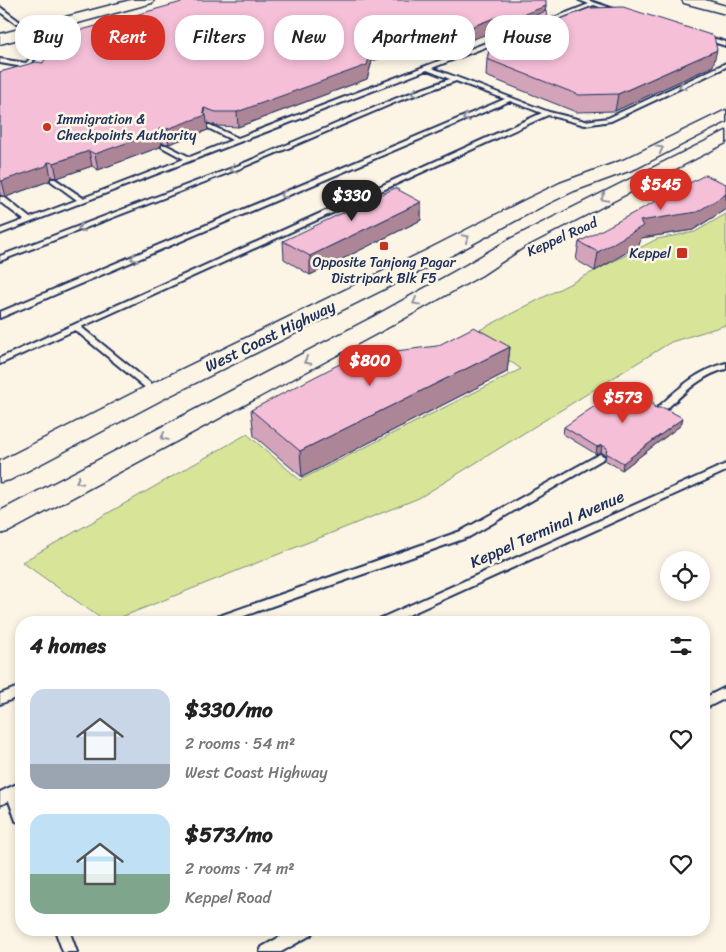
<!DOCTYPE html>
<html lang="en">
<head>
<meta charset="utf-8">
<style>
  :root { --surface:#fff; --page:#f6f6f6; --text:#222; --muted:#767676; --accent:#d93025 }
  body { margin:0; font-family:Sriracha,sans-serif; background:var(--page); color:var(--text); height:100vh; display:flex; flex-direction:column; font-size:19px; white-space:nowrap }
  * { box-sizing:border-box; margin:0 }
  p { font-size:16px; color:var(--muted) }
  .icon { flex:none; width:28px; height:28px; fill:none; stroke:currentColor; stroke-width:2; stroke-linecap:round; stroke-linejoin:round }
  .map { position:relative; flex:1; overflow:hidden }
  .details { position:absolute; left:15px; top:616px; width:695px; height:320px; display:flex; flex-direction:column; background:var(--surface); border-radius:20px; box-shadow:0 2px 8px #0003 }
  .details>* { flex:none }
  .banner { position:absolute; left:15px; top:15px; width:696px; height:45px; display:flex; gap:10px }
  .buttons { position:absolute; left:660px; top:551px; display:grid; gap:10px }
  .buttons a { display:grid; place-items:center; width:50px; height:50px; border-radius:50%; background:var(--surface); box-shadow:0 2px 8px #0003; font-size:25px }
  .price { position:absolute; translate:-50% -42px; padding:0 11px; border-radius:18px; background:var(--accent); color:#fff; font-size:16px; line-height:32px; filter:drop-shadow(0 1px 2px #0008) }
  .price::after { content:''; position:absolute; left:50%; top:30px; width:15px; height:11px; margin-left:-8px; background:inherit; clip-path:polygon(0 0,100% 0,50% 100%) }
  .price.selected { background:#222; color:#fff }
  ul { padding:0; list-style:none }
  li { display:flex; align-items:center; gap:15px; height:125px; padding:0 15px }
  li span { display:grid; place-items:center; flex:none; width:140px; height:100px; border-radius:15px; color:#555 }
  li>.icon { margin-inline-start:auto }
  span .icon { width:60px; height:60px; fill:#fffc; stroke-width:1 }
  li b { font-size:21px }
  h2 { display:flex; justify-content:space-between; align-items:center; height:60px; padding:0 15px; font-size:21px }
  .chip { padding:0 18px; border-radius:20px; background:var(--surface); box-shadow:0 2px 8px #0003; font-size:18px; line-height:45px }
  .chip.selected { background:var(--accent); color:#fff }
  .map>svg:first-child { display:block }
  .green { fill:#d8e598; stroke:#7a8a7b }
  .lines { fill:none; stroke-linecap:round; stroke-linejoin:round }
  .lane-casing { stroke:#1b2f5e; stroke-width:4 }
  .secondary-casing { stroke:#1b2f5e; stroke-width:3 }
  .highway-casing { stroke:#1b2f5e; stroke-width:3 }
  .lane { fill:#fcf5e5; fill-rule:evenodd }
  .secondary { fill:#fcf5e5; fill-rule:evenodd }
  .highway { fill:#fcf5e5; fill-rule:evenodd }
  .wall { fill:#d3a4b9; stroke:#1b2f5e }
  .shaded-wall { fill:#ac8696; stroke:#1b2f5e }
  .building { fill:#f5bfd7; stroke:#1b2f5e }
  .oneway { stroke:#8c92a2 }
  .poi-dot { fill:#c8321e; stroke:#fcf5e5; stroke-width:2 }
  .labels { text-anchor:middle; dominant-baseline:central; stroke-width:5; stroke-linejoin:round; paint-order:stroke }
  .far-poi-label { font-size:14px; fill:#1b2f5e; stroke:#fcf5e5; text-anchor:start }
  .far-street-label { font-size:14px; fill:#1b2f5e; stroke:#fcf5e5 }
  .street-label { font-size:16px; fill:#1b2f5e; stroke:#fcf5e5 }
</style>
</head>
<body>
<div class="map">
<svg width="726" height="952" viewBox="0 0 726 952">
  <rect width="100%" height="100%" fill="#fcf5e5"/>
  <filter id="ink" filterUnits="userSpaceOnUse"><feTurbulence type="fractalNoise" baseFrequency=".02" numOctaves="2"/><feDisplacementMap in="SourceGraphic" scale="10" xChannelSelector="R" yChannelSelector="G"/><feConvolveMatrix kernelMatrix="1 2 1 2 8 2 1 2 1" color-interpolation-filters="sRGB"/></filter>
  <g filter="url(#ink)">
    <path class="green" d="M 726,214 L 726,325 L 671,342 L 419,498 L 109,622 L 106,622 L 22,562 L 247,434 L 300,480 L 521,369 L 472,334 L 657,239 L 695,232 Z"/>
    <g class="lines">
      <defs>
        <path id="lane" d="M 579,0 L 587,0 L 620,11 L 617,13 L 594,5 L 538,27 L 533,26 L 589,4 Z
          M 0,7 L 19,21 L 19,23 L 15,23 L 0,12 Z
          M 79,17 L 84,18 C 65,34 46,45 30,64 L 35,67 L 35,69 L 0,63 L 0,59 L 26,63 L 49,38 Z
          M 702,35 L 726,42 L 726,46 L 700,38 L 700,36 Z
          M 504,36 L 506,37 L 506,39 L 432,68 L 549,112 L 585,121 L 608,118 L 724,64 L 726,63 L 726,67 L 611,121 L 585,125 L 548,115 L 81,327 L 159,390 L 161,392 L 159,394 L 153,394 L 75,330 L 0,364 L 0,358 L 542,113 L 510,101 L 0,318 L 0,312 L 505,99 L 456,81 L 401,100 L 241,168 L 0,261 L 0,256 L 237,166 L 397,98 L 450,79 L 427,70 L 0,234 L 0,229 L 24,220 L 0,202 L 0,197 L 4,197 L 30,218 L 77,200 L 51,181 L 51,179 L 55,179 L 83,198 L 184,159 L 162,147 L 162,145 L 166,145 L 190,157 L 232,140 L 206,127 L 206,125 L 210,125 L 238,138 Z
          M 726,363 L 726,369 C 700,375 681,396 661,414 L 655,414 L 653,412 L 655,410 C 677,390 696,371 726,363 Z
          M 600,454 L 605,457 L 603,459 L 469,537 L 227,622 L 209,622 L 211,619 L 461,531 Z
          M 726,464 L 726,471 L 393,622 L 377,622 L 379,619 Z
          M 21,686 L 21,696 L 0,704 L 0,694 Z
          M 726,687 L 726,698 L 704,709 L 704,698 Z
          M 21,782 L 21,795 L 20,795 L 21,799 L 21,823 L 16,821 L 9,801 L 0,805 L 0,792 Z
          M 55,930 L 69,930 L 77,952 L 63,952 Z
          M 292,930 L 313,930 L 311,935 L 281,952 L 260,952 L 262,947 Z"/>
        <path id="secondary" d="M 131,0 L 154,0 L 152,3 L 0,44 L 0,34 Z"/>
        <path id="highway" d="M 682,0 L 705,0 L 726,6 L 726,14 L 684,3 Z
          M 726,110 L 726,122 L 637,168 L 574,191 L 541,207 L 441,261 L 165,398 L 10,480 L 0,482 L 0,461 L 147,386 L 425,251 L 527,199 L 560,183 L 623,160 Z
          M 726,131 L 726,143 L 524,247 L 482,275 L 389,327 L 10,531 L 0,534 L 0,511 L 373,317 L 466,265 L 510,239 Z"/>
      </defs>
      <use href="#lane" class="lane-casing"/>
      <use href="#secondary" class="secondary-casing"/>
      <use href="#highway" class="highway-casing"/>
      <use href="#lane" class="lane"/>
      <use href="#secondary" class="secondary"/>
      <use href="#highway" class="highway"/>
    </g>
    <path class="wall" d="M 546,6 L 545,11 L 547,24 L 713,66 L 615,111 L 576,112 L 486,76 L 487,59 L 494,31 L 452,47 L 419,48 L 415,46 L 372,61 L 367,79 L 238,127 L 218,126 L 207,123 L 208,130 L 169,144 L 162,143 L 160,147 L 98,170 L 92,166 L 57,178 L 51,177 L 49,181 L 6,197 L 0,195 L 0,72 L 43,63 L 59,55 L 73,44 L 72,38 Z
      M 726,184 L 726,209 L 693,230 L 641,238 L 639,245 L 595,271 L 576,260 L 579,242 Z
      M 421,202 L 421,220 L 310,275 L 284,259 L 283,241 Z
      M 510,347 L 507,372 L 302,477 L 254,436 L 251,410 Z
      M 654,406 L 655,408 L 681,425 L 622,470 L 605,460 L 606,455 L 601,452 L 596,454 L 563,434 L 564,427 Z"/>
    <path class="shaded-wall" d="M 546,6 L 544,19 L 495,31 L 452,47 L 452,34 L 497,17 Z
      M 415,32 L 415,46 L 372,61 L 367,79 L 238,127 L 237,112 L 372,47 Z
      M 717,50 L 713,66 L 615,111 L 618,94 Z
      M 204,108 L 205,116 L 206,115 L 208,130 L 169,144 L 167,129 L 203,112 Z
      M 160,128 L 162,143 L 160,147 L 98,170 L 95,154 Z
      M 89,151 L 92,166 L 57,178 L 54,163 Z
      M 48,162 L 51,177 L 49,181 L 6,197 L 2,181 Z
      M 726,194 L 726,209 L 693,230 L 641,238 L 639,245 L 595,271 L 598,252 L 640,221 Z
      M 421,202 L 421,220 L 310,275 L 310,256 Z
      M 510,347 L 507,372 L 302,477 L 300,451 Z
      M 683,418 L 681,425 L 622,470 L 623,463 Z
      M 602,445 L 601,452 L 596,454 L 597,447 Z"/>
    <path class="building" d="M 189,0 L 546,0 L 546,6 L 495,25 L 497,17 L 452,34 L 419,34 L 415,32 L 372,47 L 367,65 L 237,112 L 216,112 L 204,108 L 203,112 L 206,115 L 167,129 L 160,128 L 158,132 L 95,154 L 89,151 L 54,163 L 48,162 L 46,166 L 2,181 L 0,180 L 0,72 L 36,62 L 43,63 L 45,59 L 59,55 L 68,44 L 74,44 L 75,41 L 72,38 L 78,31 Z
      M 623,7 L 714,36 L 717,50 L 618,94 L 579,95 L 487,59 L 494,31 L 546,11 L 547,24 L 590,8 Z
      M 705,175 L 726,184 L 726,194 L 697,212 L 640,221 L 643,226 L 598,252 L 579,242 Z
      M 395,188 L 421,202 L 310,256 L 283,241 Z
      M 474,327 L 510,347 L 300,451 L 251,410 L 355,356 L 437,346 Z
      M 624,386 L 654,403 L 653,405 L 655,408 L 664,408 L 683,418 L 623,463 L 606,453 L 607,448 L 602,445 L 597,447 L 564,427 Z"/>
    <defs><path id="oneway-chevron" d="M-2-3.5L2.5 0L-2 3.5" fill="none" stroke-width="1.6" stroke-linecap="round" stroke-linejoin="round" transform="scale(1.25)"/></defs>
    <g class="oneway">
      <use href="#oneway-chevron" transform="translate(682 86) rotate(155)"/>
      <use href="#oneway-chevron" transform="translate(415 93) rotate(161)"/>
      <use href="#oneway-chevron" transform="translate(466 118) rotate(157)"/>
      <use href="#oneway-chevron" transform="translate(660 149) rotate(-27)"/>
      <use href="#oneway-chevron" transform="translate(233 169) rotate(158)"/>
      <use href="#oneway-chevron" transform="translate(284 195) rotate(157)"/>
      <use href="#oneway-chevron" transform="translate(604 198) rotate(153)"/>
      <use href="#oneway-chevron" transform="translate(81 228) rotate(159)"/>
      <use href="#oneway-chevron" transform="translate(466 238) rotate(-28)"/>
      <use href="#oneway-chevron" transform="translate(134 258) rotate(157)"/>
      <use href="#oneway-chevron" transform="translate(416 302) rotate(151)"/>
      <use href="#oneway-chevron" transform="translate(307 361) rotate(152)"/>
      <use href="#oneway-chevron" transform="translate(164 437) rotate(152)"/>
      <use href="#oneway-chevron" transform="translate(79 481) rotate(152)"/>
    </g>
  </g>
  <g class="poi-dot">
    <circle cx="47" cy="127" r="5"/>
    <rect x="379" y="241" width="10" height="10" rx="2.5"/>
    <rect x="676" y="247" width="12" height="12" rx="2.5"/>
  </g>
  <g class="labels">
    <g class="far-poi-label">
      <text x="57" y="119">Immigration &amp;<tspan x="57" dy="16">Checkpoints Authority</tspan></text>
      <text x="671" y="253" text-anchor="end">Keppel</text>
      <text x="384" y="262" text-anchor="middle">Opposite Tanjong Pagar<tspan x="384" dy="16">Distripark Blk F5</tspan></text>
    </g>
    <g class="far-street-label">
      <text transform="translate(562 237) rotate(-24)">Keppel Road</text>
    </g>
    <g class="street-label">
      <text transform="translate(270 336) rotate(-26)">West Coast Highway</text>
      <text transform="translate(547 529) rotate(-24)">Keppel Terminal Avenue</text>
    </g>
  </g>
</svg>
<div class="buttons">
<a><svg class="icon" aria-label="locate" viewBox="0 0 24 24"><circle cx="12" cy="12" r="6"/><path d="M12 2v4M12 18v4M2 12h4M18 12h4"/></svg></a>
</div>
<b class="price" style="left:661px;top:211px">$545</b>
<b class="price selected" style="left:352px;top:222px">$330</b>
<b class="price" style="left:370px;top:387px">$800</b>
<b class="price" style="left:623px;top:424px">$573</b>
<div class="banner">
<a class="chip">Buy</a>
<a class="chip selected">Rent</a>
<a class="chip">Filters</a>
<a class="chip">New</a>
<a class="chip">Apartment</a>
<a class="chip">House</a>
</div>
<section class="details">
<h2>4 homes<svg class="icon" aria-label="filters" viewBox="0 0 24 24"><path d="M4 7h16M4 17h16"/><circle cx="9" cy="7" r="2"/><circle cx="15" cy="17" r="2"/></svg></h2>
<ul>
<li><span style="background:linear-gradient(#c9d6e8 75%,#9aa5b1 0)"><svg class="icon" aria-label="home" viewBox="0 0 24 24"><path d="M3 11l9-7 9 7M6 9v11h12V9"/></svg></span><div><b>$330/mo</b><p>2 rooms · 54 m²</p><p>West Coast Highway</p></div><svg class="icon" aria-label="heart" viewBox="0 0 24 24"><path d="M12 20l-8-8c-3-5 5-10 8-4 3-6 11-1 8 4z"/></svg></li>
<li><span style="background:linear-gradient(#bfe0f5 60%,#7fa58c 0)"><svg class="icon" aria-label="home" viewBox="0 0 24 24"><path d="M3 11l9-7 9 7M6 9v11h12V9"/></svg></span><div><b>$573/mo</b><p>2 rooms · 74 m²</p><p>Keppel Road</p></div><svg class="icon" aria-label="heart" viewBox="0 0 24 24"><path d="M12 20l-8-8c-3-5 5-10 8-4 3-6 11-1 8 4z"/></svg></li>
</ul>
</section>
</div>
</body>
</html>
